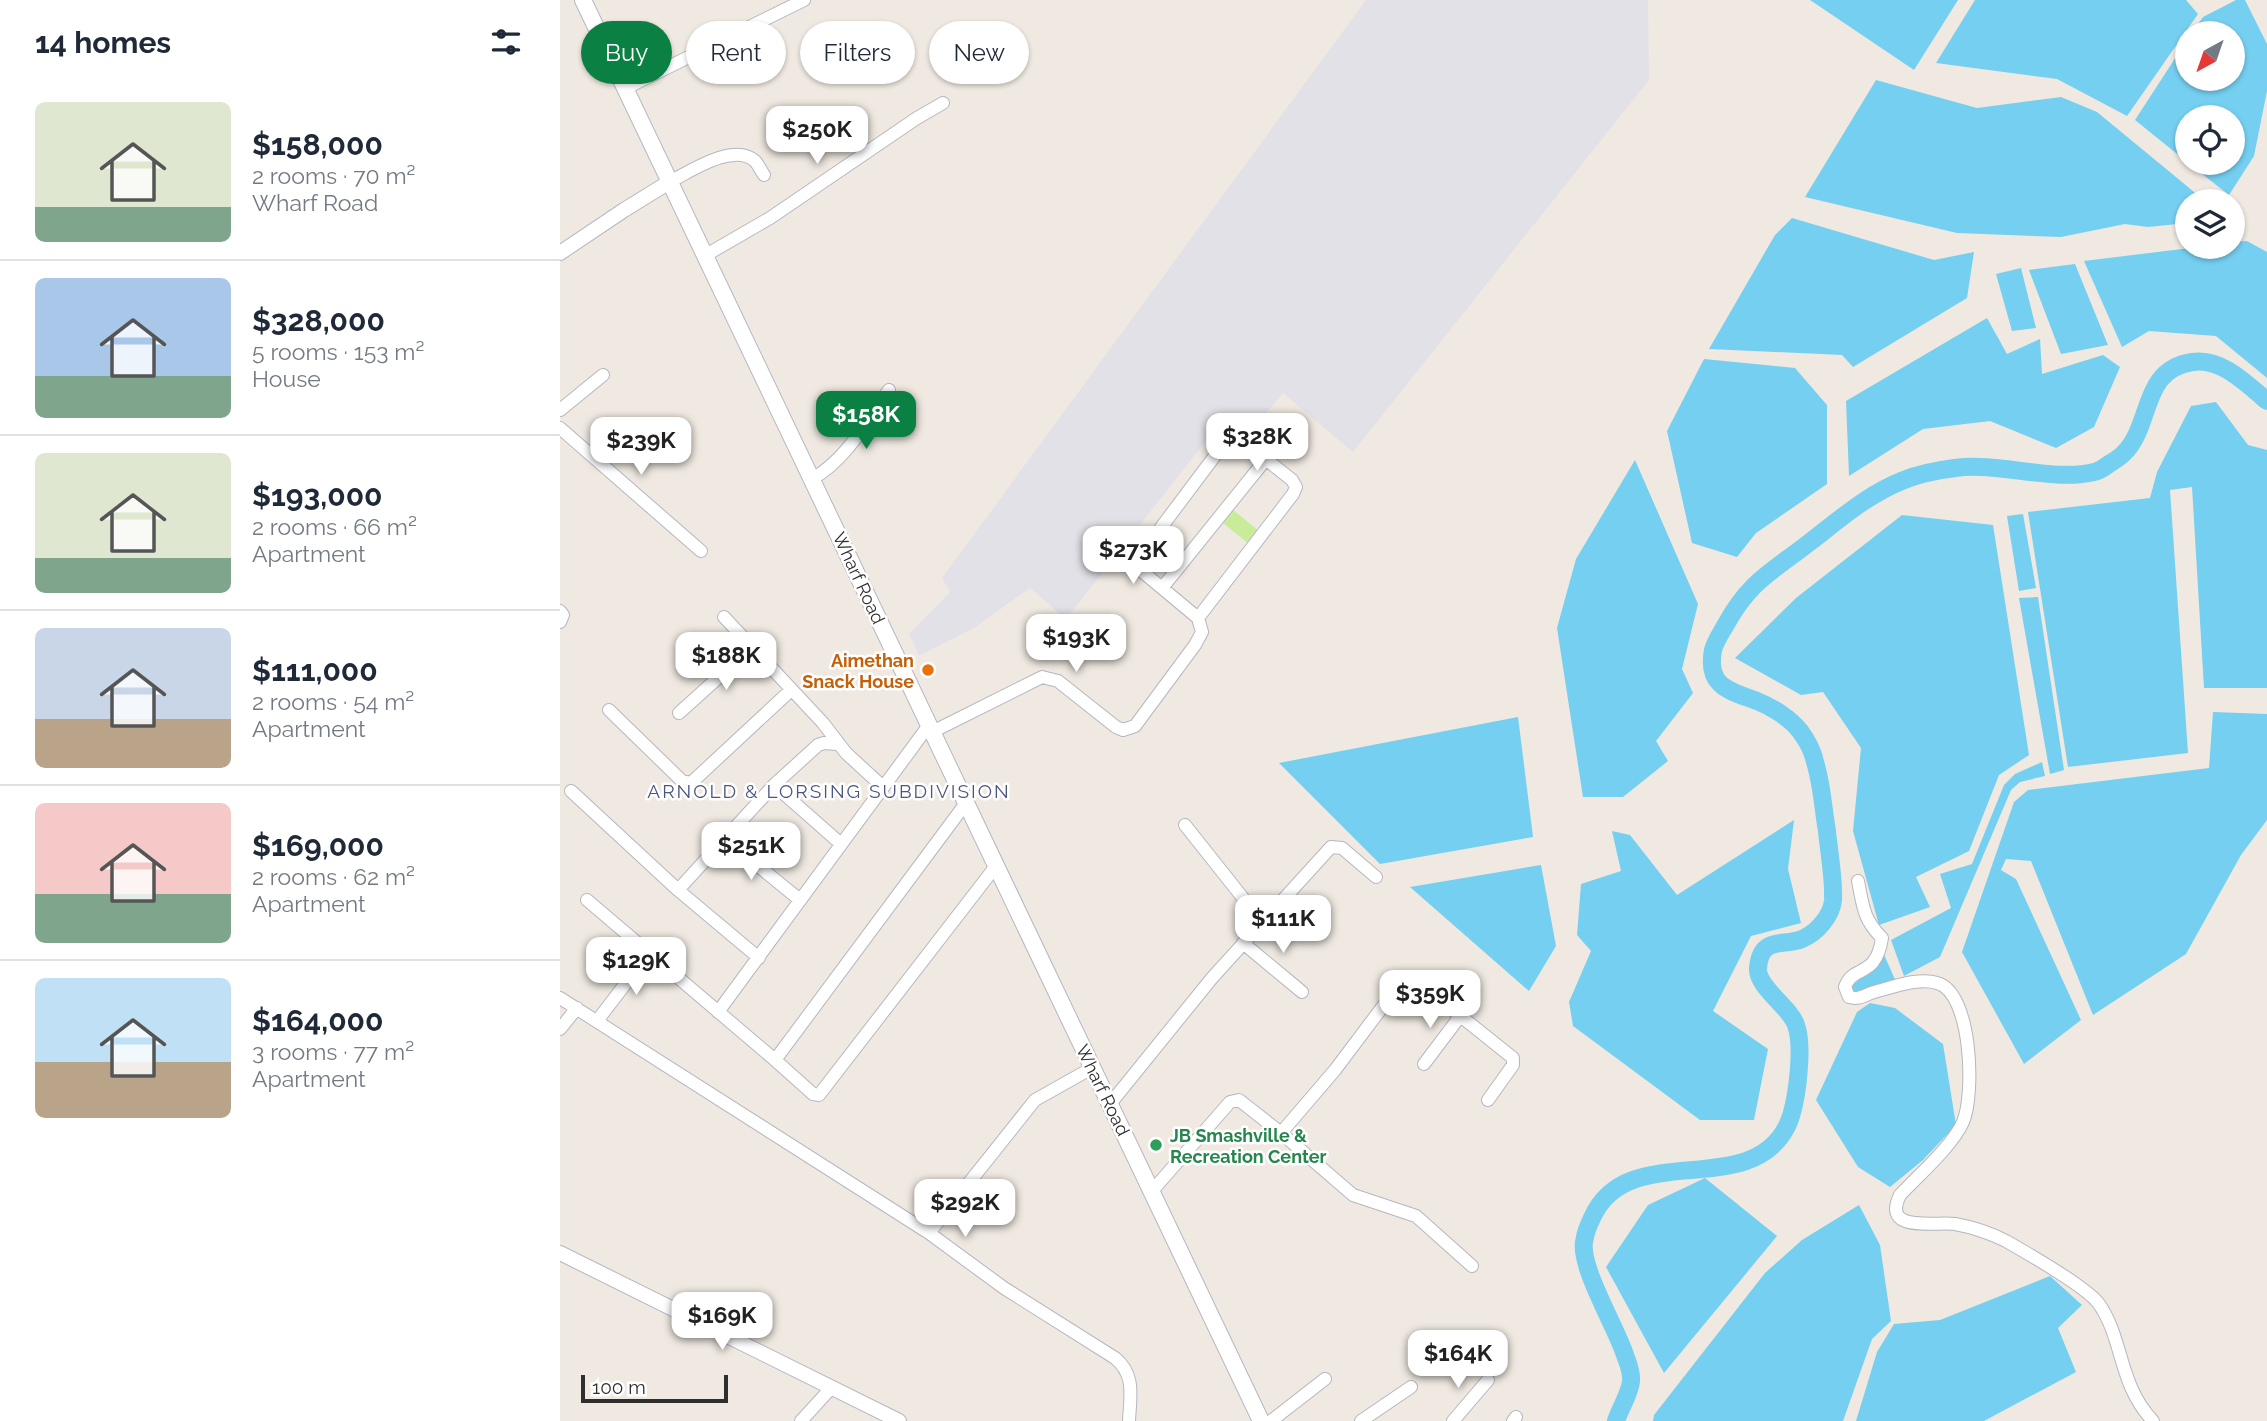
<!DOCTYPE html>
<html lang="en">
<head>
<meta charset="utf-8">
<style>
  :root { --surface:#fff; --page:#f6f6f7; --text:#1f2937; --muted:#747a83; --line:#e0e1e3; --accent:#0b8043 }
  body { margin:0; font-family:Raleway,sans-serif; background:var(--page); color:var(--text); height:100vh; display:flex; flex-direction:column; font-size:26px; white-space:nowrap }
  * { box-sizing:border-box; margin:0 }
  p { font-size:23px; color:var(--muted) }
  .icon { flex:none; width:38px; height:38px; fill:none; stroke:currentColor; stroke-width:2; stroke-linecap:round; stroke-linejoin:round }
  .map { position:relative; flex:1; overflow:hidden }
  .sheet { display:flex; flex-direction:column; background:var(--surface); width:560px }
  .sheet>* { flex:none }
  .hud { position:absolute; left:21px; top:21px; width:665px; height:63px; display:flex; gap:14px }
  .needle { width:46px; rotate:220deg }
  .tools { position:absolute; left:1615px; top:21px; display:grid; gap:14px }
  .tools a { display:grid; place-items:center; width:70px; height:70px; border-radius:50%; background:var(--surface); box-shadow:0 2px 5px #0004; font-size:35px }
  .scale { position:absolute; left:21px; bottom:18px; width:147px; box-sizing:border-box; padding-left:7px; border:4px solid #2e2e2e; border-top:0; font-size:19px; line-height:24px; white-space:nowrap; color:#2e2e2e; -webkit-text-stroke:5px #fff; paint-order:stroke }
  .price { position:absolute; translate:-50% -60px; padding:0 16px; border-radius:14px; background:#fff; color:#222; font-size:23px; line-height:46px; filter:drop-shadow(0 2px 4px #0008) }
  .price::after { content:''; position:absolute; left:50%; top:42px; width:21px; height:16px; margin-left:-10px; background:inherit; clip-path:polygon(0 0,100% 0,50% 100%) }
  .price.on { background:var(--accent); color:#fff }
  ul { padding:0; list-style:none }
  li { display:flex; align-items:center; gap:21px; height:175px; padding:0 35px }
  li+li { border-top:2px solid var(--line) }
  li span { display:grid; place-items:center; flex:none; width:196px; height:140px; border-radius:10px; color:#555 }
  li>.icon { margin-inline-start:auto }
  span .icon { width:84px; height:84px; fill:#fffc; stroke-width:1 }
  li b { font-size:30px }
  h2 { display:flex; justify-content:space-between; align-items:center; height:84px; padding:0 35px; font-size:30px }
  .chip { padding:0 24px; border-radius:32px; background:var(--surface); box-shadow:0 2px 5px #0004; font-size:24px; line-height:63px }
  .chip.on { background:var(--accent); color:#fff }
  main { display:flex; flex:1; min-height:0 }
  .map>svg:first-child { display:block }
  .industrial { fill:#e3e1e8 }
  .pitch { fill:#c9ec9a }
  .water { fill:#75cff0 }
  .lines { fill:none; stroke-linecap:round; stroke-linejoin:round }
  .river { stroke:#75cff0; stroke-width:18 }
  .minor-casing { stroke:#b4b7c1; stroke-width:14 }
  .tertiary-casing { stroke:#b4b7c1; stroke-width:16 }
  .secondary-casing { stroke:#b4b7c1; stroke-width:18 }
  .minor { stroke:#fff; stroke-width:12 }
  .tertiary { stroke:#fff; stroke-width:14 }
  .secondary { stroke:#fff; stroke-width:16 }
  .food-dot { fill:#e8710a; stroke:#fff; stroke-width:2.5 }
  .leisure-dot { fill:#2e9e5b; stroke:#fff; stroke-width:2.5 }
  .labels { text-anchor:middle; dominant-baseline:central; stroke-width:5; stroke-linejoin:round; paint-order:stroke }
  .street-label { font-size:18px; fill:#2e2e2e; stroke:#fff }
  .food-label { font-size:18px; font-weight:bold; fill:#c56008; stroke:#fff; text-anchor:end }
  .leisure-label { font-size:18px; font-weight:bold; fill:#27864d; stroke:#fff; text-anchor:start }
  .neighbourhood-label { font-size:19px; letter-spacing:2px; fill:#4d5680; stroke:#fff }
</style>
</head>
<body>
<main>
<section class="sheet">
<h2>14 homes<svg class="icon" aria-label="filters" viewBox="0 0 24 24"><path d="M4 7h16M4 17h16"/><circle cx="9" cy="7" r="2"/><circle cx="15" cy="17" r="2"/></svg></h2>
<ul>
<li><span style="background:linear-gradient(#dfe7d0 75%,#7fa58c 0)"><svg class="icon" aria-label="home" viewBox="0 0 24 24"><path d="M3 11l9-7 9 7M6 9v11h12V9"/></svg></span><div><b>$158,000</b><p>2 rooms · 70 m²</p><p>Wharf Road</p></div></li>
<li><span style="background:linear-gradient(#a9c7e8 70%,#7fa58c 0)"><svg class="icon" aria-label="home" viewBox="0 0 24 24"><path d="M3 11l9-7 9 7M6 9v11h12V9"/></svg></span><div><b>$328,000</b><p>5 rooms · 153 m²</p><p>House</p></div></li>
<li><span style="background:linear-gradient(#dfe7d0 75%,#7fa58c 0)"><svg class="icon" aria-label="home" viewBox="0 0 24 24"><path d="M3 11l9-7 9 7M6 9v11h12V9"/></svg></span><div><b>$193,000</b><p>2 rooms · 66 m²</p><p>Apartment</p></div></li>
<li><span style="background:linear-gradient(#c9d6e8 65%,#b9a48a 0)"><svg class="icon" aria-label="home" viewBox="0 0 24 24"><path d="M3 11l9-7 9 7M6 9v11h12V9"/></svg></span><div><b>$111,000</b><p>2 rooms · 54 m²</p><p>Apartment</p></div></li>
<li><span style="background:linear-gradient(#f6c9c9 65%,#7fa58c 0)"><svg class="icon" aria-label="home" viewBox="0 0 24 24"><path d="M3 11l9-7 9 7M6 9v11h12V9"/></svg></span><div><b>$169,000</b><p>2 rooms · 62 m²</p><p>Apartment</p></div></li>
<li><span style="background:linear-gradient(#bfe0f5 60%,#b9a48a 0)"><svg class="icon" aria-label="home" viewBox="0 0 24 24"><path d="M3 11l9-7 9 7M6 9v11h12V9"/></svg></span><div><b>$164,000</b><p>3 rooms · 77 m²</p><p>Apartment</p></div></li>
</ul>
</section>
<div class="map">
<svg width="1707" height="1421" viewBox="0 0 1707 1421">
  <rect width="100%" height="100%" fill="#efe9e1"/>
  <path class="industrial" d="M 806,0 L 1088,0 L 1089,80 L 793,452 L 723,393 L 687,436 L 664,418 L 506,619 L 470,588 L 414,628 L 359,656 L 349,634 L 390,592 L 382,578 Z"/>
  <path class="pitch" d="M 673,510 L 699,531 L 689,544 L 663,523 Z"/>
  <path class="water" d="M 1250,0 L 1398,0 L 1354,70 Z
    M 1415,0 L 1626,0 L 1638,14 L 1567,116 L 1497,79 L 1376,63 Z
    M 1676,0 L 1685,0 L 1707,44 L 1707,91 L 1694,156 L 1669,195 L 1628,163 L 1673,163 L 1673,117 L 1628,117 L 1627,162 L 1575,120 L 1627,40 L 1628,79 L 1673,79 L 1673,33 L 1632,33 L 1643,17 Z
    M 1316,80 L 1417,108 L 1501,97 L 1537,112 L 1645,201 L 1628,201 L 1627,223 L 1588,227 L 1565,224 L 1501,237 L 1397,233 L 1245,197 Z
    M 1232,218 L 1374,260 L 1414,252 L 1407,298 L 1293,367 L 1282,355 L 1149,349 L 1215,235 Z
    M 1687,241 L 1707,252 L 1707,378 L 1656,336 L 1589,331 L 1562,347 L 1524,261 L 1638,247 L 1673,247 L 1673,242 Z
    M 1515,264 L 1548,345 L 1501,354 L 1469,270 Z
    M 1461,268 L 1476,328 L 1452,331 L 1436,274 Z
    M 1427,318 L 1447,354 L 1480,339 L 1482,374 L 1543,355 L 1560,367 L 1534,427 L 1496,448 L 1430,421 L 1363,429 L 1289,476 L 1286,401 Z
    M 1144,359 L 1235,368 L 1267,405 L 1267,484 L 1196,533 L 1177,557 L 1132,543 L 1107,431 Z
    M 1656,402 L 1688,445 L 1707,450 L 1707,688 L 1644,688 L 1632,487 L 1610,490 L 1628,753 L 1508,767 L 1468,512 L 1590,498 L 1597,472 L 1631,406 Z
    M 1075,460 L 1138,604 L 1122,669 L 1133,693 L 1096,741 L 1108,761 L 1063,797 L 1023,797 L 997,628 L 1016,559 Z
    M 1463,514 L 1476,588 L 1459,591 L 1447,516 Z
    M 1342,515 L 1433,525 L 1469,755 L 1439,775 L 1409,851 L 1356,877 L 1370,907 L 1319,925 L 1293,831 L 1301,748 L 1263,692 L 1241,695 L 1175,658 L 1236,598 Z
    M 1478,597 L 1504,770 L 1490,774 L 1459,598 Z
    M 1653,712 L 1707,714 L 1707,820 L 1681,855 L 1626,954 L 1533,1015 L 1471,861 L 1446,859 L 1441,870 L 1456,879 L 1521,1020 L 1464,1064 L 1402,952 L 1454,802 L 1468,790 L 1649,768 Z
    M 958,717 L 973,837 L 820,864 L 719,763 Z
    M 1482,762 L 1485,776 L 1460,782 L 1451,790 L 1380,957 L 1344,976 L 1331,940 L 1391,908 L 1380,874 L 1412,864 L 1444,785 L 1455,774 Z
    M 1234,820 L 1228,869 L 1241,923 L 1191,936 L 1153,1011 L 1208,1049 L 1194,1120 L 1140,1120 L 1013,1026 L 1009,1002 L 1031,951 L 1017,935 L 1021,884 L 1061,871 L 1052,831 L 1070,835 L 1117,895 Z
    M 981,865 L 996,946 L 969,991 L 850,887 Z
    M 1322,950 L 1340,991 L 1298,999 L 1289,989 L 1308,971 Z
    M 1310,1003 L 1335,1008 L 1383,1044 L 1396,1125 L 1363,1160 L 1330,1187 L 1298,1167 L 1256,1100 L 1297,1012 Z
    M 1145,1178 L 1217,1236 L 1104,1373 L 1046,1267 L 1088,1205 Z
    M 1299,1205 L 1320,1245 L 1331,1321 L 1312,1339 L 1283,1421 L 1093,1421 L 1094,1415 L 1205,1273 L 1242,1240 Z
    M 1490,1276 L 1522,1305 L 1498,1328 L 1516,1372 L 1424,1421 L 1296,1421 L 1317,1352 L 1334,1324 L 1380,1320 Z"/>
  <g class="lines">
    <path class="river" d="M 1056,1421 C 1060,1408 1070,1394 1071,1381 C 1072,1372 1068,1363 1065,1355 C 1056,1327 1020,1268 1024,1242 C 1025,1235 1029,1224 1032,1218 C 1067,1138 1187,1201 1226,1128 C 1237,1108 1244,1047 1236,1025 C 1230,1007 1197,987 1198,969 C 1200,935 1224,947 1242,939 C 1257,933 1272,915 1273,900 C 1274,877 1269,853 1267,831 C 1263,808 1262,784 1255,762 C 1253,752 1246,739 1240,731 C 1230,718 1212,707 1197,701 C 1170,691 1146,687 1153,650 C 1155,642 1161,633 1165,626 C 1190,580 1212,572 1250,542 C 1280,519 1308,494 1344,480 C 1359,474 1379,470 1395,468 C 1438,462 1494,482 1534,472 C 1539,471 1545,467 1549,464 C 1554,461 1559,458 1563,454 C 1593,426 1580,370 1632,362 C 1661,357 1687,384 1707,401"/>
    <defs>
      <path id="minor" d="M 66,88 L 244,0
        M 111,181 C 131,171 174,142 195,161 C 198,164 201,171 204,175
        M 146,255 L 210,218 L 357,118 L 383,103
        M 0,410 L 43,375
        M 0,428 L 141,551
        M 252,479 C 287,459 306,422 329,390
        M 602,588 L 706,459
        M 0,611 L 3,615 L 0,622
        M 164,617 L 263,723 L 286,753 L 323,787
        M 49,710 L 122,781 L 131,783 L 231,690
        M 119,713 L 191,648
        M 372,732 L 482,677 L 498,681 L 556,727 L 563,730 L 575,726 L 635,645 L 642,632 L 638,618 L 578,568 L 576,561 L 666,441 L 670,438 L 678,437 L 732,480 L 736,487 L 733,494 L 638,618
        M 214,785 L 281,844
        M 11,791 L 118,890 L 199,958
        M 406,803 L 215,1060 L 253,1094 L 259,1095 L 436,866
        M 625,825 L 702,922
        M 164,838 L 240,900
        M 1298,881 C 1303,906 1303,919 1322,938 C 1316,979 1293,964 1285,987 L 1289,997 C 1300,1000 1304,995 1314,992 C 1333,987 1359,977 1377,983 C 1412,992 1415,1094 1403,1122 C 1393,1145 1358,1176 1340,1195 C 1321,1234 1376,1221 1395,1224 C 1412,1227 1430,1233 1446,1241 C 1467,1253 1527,1287 1539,1304 C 1564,1340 1558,1384 1593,1421
        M 118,890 L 214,785 L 258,745 L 264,743 L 277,744
        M 27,900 L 215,1060
        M 683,943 L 742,992
        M 0,998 L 369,1233 L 444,1288 L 555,1358 C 576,1375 570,1397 569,1421
        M 158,1012 L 369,725
        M 37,1021 L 89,953
        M 0,1029 L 17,1008
        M 864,1064 L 901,1015
        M 550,1104 L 652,978 L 771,847 L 782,848 L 816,877
        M 721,1133 L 775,1070 L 842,981 L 847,979 L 858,982 L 953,1058 L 953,1065 L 928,1100
        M 592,1191 L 670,1102 L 679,1100 L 721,1133 L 793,1195 L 856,1216 L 912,1266
        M 369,1233 L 475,1100 L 532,1068
        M 241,1421 L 272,1387
        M 711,1421 L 765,1379
        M 801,1421 L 851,1387
        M 893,1421 L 928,1380
        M 953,1421 L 956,1417"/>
      <path id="tertiary" d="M 0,253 L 64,210 L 111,181
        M 0,1253 L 339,1421"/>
      <path id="secondary" d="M 23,0 L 701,1421"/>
    </defs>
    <use href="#minor" class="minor-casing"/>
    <use href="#tertiary" class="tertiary-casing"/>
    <use href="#secondary" class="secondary-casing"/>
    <use href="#minor" class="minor"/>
    <use href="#tertiary" class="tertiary"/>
    <use href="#secondary" class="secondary"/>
  </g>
  <circle class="food-dot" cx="368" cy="670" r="7"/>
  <circle class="leisure-dot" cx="596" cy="1145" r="7"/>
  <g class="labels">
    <g class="street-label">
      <text transform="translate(299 578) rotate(65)">Wharf Road</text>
      <text transform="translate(543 1090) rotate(64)">Wharf Road</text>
    </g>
    <g class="food-label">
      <text x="354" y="660">Aimethan<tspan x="354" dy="21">Snack House</tspan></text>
    </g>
    <g class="leisure-label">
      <text x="610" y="1135">JB Smashville &amp;<tspan x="610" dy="21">Recreation Center</tspan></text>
    </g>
    <g class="neighbourhood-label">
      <text x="269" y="791">ARNOLD &amp; LORSING SUBDIVISION</text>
    </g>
  </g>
</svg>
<div class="tools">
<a><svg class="needle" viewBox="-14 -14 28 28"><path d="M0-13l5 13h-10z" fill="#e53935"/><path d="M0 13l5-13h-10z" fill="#747a83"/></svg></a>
<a><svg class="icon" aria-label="locate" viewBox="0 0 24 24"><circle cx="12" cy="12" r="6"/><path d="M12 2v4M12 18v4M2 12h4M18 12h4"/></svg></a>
<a><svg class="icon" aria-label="layers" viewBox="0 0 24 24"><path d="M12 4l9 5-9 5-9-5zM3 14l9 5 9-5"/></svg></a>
</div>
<div class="scale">100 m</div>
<b class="price" style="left:257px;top:166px">$250K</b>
<b class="price on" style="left:306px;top:451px">$158K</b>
<b class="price" style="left:697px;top:473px">$328K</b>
<b class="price" style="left:81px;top:477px">$239K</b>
<b class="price" style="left:573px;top:586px">$273K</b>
<b class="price" style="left:516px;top:674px">$193K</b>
<b class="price" style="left:166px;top:692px">$188K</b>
<b class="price" style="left:191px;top:882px">$251K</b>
<b class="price" style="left:723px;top:955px">$111K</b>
<b class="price" style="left:76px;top:997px">$129K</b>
<b class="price" style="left:870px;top:1030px">$359K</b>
<b class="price" style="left:405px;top:1239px">$292K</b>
<b class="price" style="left:162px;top:1352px">$169K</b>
<b class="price" style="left:898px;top:1390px">$164K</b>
<div class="hud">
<a class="chip on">Buy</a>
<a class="chip">Rent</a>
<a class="chip">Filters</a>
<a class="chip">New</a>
</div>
</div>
</main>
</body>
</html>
